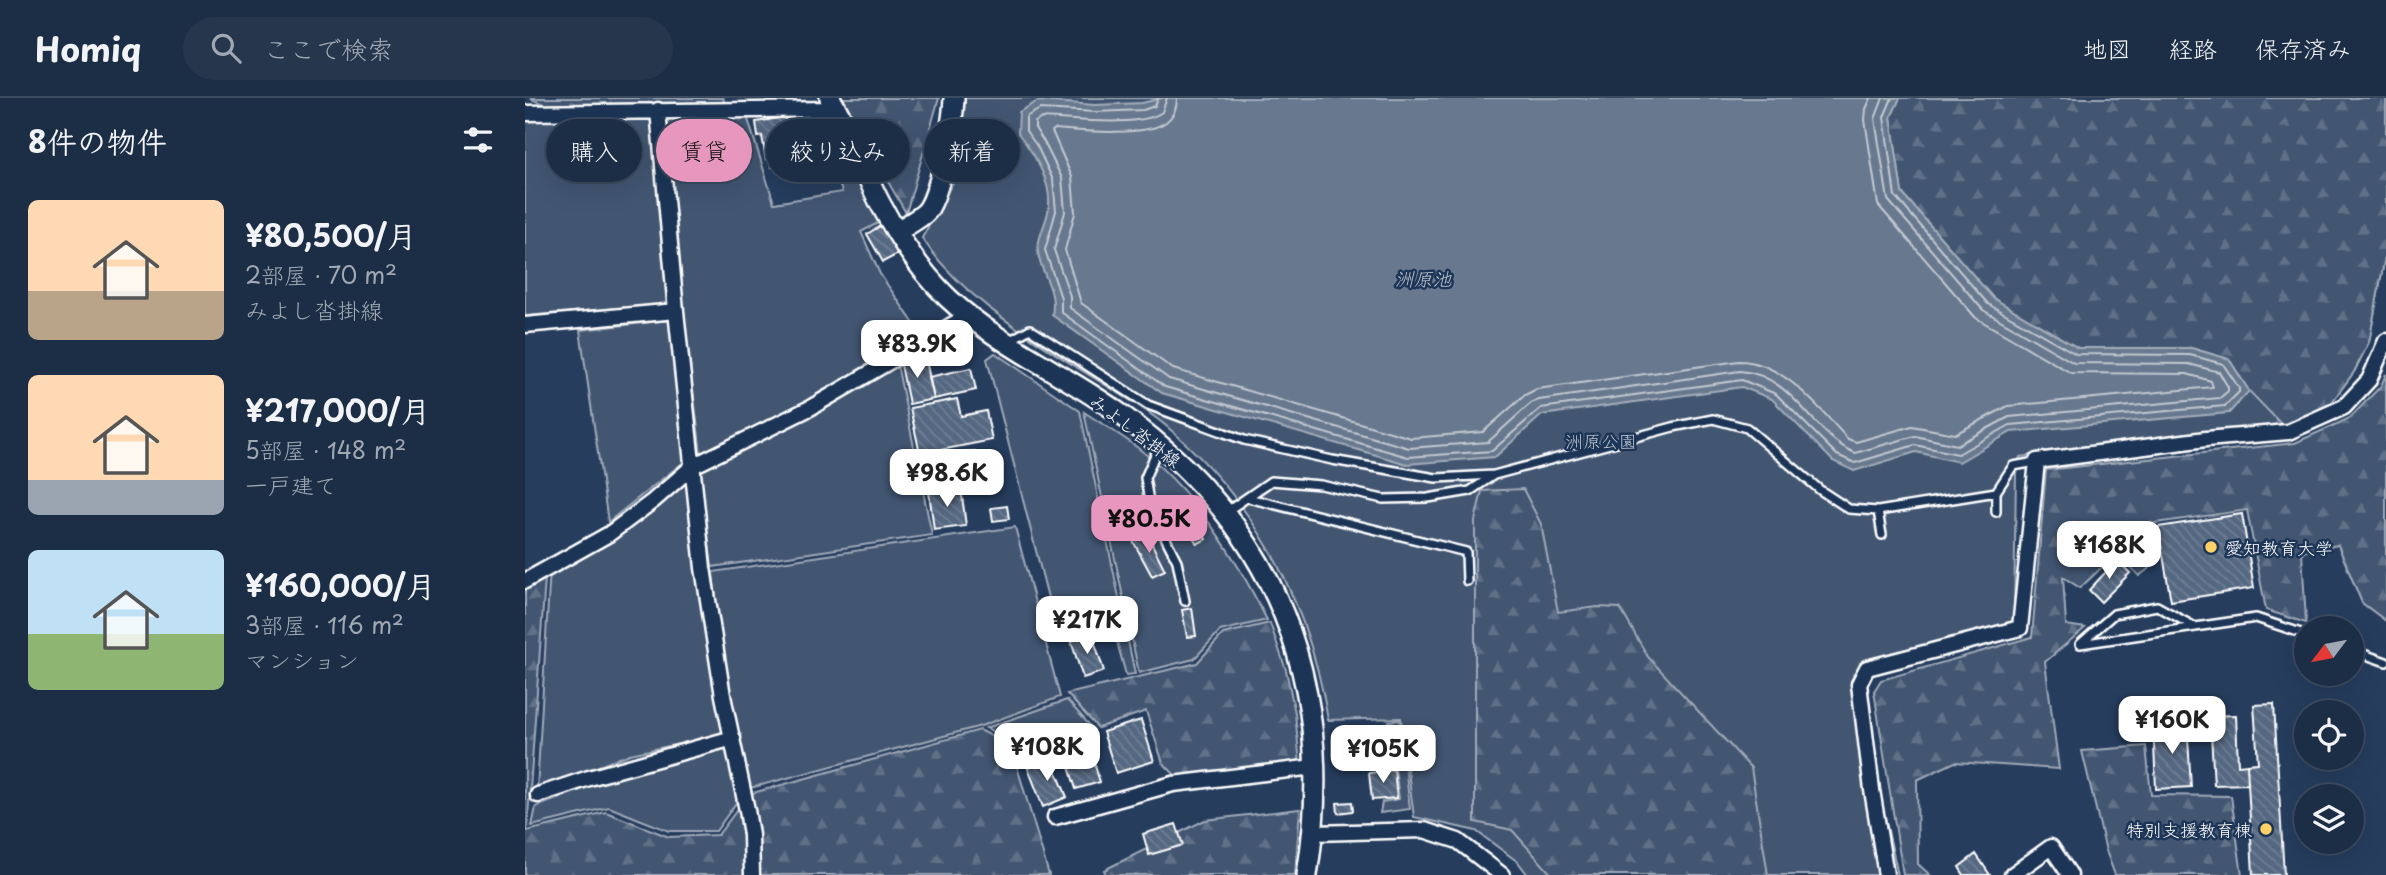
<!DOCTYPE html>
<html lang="ja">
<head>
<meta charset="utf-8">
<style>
  :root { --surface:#1c2e46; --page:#25364d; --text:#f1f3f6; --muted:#a0a8b3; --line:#3a4a5f; --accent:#e797bd }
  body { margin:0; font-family:"Playpen Sans","Klee One",sans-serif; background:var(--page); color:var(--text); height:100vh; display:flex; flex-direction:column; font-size:26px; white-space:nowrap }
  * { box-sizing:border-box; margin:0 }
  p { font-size:23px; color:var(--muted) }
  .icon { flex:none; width:38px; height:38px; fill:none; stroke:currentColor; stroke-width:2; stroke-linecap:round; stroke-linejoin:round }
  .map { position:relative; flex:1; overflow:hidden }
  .sheet { display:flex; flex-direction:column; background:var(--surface); width:525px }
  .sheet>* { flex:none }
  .guide { position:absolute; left:21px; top:21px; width:665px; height:63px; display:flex; gap:14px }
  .needle { width:46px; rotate:238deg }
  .fabs { position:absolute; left:1769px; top:518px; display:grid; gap:14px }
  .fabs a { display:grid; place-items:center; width:70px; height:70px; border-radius:50%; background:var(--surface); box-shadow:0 7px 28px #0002,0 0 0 2px var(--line); font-size:35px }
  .price { position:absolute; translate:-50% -60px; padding:0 16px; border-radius:14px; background:#fff; color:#222; font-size:23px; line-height:46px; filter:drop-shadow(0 2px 4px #0008) }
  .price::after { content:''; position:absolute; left:50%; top:42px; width:21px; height:16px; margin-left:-10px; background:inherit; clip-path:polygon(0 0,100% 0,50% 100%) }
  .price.on { background:var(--accent); color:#111 }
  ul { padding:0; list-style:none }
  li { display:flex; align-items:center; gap:21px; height:175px; padding:0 28px }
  li span { display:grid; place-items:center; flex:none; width:196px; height:140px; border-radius:10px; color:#555 }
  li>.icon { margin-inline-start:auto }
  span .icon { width:84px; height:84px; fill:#fffc; stroke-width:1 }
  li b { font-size:30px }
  h2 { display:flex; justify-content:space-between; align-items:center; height:84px; padding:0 28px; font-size:30px }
  .tag { padding:0 24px; border-radius:32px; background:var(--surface); box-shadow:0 7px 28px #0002,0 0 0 2px var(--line); font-size:24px; line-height:63px }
  .tag.on { background:var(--accent); color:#111 }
  header { display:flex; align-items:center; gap:42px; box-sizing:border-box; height:98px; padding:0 35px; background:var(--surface); border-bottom:2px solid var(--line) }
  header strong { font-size:33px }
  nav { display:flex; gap:38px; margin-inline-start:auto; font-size:24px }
  .search { width:490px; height:63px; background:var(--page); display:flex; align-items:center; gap:18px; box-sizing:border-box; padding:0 24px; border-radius:38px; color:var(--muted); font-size:26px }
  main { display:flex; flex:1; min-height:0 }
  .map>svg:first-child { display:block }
  .green { fill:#425672; stroke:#a0aab8; stroke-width:2 }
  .forest { fill:url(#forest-firs); stroke:#a0aab8; stroke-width:2 }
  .water { fill:#67788e; stroke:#a4aebb; stroke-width:2 }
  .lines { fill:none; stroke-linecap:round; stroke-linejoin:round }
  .shore { stroke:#c2c9d2; stroke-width:2 }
  .building { fill:url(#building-back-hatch); stroke:#fff; stroke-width:2 }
  .lane-casing { stroke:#fff; stroke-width:12 }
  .street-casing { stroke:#fff; stroke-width:19 }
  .secondary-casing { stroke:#fff; stroke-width:24 }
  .lane { stroke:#1d3557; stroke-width:7 }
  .street { stroke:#1d3557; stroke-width:14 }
  .secondary { stroke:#1d3557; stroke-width:19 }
  .poi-dot { fill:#ffd166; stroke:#1d3557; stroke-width:2.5 }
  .labels { text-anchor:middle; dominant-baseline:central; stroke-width:5; stroke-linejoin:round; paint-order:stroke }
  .street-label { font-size:18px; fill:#fff; stroke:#1d3557 }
  .park-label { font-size:18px; fill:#bdc4ce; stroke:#1d3557 }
  .poi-label { font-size:18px; fill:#fff; stroke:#1d3557; text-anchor:start }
  .water-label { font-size:19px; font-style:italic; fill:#bbc2cc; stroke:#1d3557 }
</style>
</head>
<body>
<header>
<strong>Homiq</strong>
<div class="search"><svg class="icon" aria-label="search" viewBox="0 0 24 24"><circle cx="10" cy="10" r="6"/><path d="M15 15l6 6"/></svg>ここで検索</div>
<nav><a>地図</a><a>経路</a><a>保存済み</a></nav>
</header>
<main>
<section class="sheet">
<h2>8件の物件<svg class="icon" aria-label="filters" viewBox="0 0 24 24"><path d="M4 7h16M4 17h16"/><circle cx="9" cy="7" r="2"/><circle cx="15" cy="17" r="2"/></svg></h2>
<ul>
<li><span style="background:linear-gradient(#ffd9b3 65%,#b9a48a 0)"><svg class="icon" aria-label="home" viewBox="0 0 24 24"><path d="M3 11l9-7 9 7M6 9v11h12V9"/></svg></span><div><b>¥80,500/月</b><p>2部屋 · 70 m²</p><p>みよし沓掛線</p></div></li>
<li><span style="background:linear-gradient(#ffd9b3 75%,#9aa5b1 0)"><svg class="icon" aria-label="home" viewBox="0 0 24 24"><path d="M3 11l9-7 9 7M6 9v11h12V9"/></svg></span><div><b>¥217,000/月</b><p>5部屋 · 148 m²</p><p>一戸建て</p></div></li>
<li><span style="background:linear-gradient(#bfe0f5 60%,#8fb573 0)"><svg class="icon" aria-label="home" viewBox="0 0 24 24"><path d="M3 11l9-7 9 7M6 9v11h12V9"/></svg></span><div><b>¥160,000/月</b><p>3部屋 · 116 m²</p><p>マンション</p></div></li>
</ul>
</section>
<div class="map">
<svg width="1861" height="777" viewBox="0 0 1861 777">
  <defs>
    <pattern id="forest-firs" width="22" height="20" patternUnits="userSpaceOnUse" patternTransform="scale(1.75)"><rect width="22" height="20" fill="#425672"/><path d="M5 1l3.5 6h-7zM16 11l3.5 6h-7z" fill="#5e6f87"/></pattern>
    <pattern id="building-back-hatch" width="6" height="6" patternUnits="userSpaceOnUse" patternTransform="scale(1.75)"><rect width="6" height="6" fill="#556781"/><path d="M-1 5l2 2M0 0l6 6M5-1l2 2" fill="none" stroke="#6e7e94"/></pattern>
  </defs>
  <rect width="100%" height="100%" fill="#263d5e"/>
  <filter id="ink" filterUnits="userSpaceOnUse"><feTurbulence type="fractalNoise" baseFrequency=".0143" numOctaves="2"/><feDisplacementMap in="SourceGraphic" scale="14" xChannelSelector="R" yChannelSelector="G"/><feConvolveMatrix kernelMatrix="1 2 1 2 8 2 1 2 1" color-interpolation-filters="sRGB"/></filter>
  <g filter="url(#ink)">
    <path class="green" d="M 440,0 L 1861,0 L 1861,153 L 1844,244 L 1829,274 L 1804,308 L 1758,328 L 1495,359 L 1491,372 L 1489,523 L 1336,566 L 1328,576 L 1373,777 L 1003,777 L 993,764 L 951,733 L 889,719 L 876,620 L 803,622 C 784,505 731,404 640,327 C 614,305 579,287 551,269 C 495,233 435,197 397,140 L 433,75 Z
      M 140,18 L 222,18 L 249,105 L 317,94 L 290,19 L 306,18 L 355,124 L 336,134 L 355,176 L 398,239 L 284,304 L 176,355 L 158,212 Z
      M 127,20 L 142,206 L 0,218 L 0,22 Z
      M 145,222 L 160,363 L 83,424 L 55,232 Z
      M 470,255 L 555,313 L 610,576 L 601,577 L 585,518 L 531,531 L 462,261 Z
      M 372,266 L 407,437 L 187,469 L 174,370 Z
      M 559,314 C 577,326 596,337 613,350 C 671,395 710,458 742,522 L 695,533 L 669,561 L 614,575 Z
      M 164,376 L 184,555 L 202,636 L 105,656 L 12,692 L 25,470 Z
      M 490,429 L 535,599 L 456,628 L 225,690 L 197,557 L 188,474 Z
      M 542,602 L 569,632 L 497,667 L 490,644 L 461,630 Z
      M 875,622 L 885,711 L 855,715 L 857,704 L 874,701 L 864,623 Z
      M 203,648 L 215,699 L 191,733 L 144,733 L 84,709 L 7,728 L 11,709 L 87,680 Z"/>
    <path class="forest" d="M 5,0 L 198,0 L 200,6 L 22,8 Z
      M 315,0 L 414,0 L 381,115 Z
      M 1375,0 L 1861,0 L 1861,153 L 1844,244 L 1829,274 L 1804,308 L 1758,328 L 1724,293 L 1704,261 L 1666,250 L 1553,250 L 1468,200 L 1377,95 L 1366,19 Z
      M 1861,276 L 1861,523 L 1837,505 L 1813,447 L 1777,454 L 1781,525 L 1741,512 L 1722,412 L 1623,426 L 1630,466 L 1614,478 L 1592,455 L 1555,490 L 1538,479 L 1541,527 L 1560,530 L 1520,564 L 1534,671 L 1430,664 L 1392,682 L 1393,766 L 1405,777 L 1378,777 L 1349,593 L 1356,582 L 1507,539 L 1521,372 L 1770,345 L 1825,320 L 1856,288 Z
      M 998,391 L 1016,426 L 1033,514 L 1073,509 L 1095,510 L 1123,559 L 1226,670 L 1243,777 L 1027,777 L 987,732 L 950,724 L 950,423 L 957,393 Z
      M 20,481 L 2,733 L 81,714 L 144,739 L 193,737 L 224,696 L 455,632 L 486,648 L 524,777 L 0,777 L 0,482 Z
      M 745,525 L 761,572 L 770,615 L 775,666 L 652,679 L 638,665 L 621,613 L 573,630 L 542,596 L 672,565 L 698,536 Z
      M 1621,648 L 1626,697 L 1706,698 L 1717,777 L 1590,777 L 1581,753 L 1557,653 Z
      M 775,711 L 770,777 L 581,777 L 579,772 L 680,722 Z"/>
    <path class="water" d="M 638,0 L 1375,0 L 1366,19 L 1377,95 L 1468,200 L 1553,250 L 1666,250 L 1704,261 L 1724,293 L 1704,315 L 1486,334 L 1434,364 L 1391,354 L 1329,373 L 1308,363 L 1247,301 L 1217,289 L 1017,317 L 970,359 L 882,366 L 637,295 L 527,217 C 532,192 517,178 513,155 C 511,145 519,129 522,118 C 531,89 510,57 493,35 L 494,14 L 513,3 L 570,7 L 617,5 Z"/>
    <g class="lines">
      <path class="shore" d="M 633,0 L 630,8 L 618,12 L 571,14 L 515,11 L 501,19 L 501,33 L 512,48 L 528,82 L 531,113 L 520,152 L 536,200 L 536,214 L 640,289 L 883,359 L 967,353 L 1016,310 L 1217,282 L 1251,296 L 1312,357 L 1330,365 L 1390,347 L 1433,356 L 1485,327 L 1700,308 L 1714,294 L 1714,290 L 1698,266 L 1665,257 L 1551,256 L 1463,206 L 1370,98 L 1359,19 L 1367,0
        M 642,0 L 637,14 C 616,30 545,21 517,20 L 510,24 L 510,30 L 519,44 L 537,80 L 540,114 L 529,152 L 545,198 L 545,210 L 644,281 L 884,350 L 963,344 L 1006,305 L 1014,302 L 1215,273 C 1269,277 1287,337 1330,355 L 1390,338 L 1432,347 L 1484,319 L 1695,300 L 1703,293 L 1703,289 L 1694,274 L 1664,266 L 1549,265 L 1458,212 L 1363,102 L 1350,21 L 1358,0
        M 652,0 C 652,10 649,18 641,24 C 621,39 555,33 530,31 L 527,33 L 547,79 L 550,115 L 540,152 L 556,205 L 648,271 L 886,340 L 958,334 L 1000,297 L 1012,291 L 1214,263 C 1259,263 1295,312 1323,341 L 1331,344 L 1387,328 L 1430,336 L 1483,308 L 1688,289 L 1686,283 L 1662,276 L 1546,275 L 1451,220 L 1353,107 L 1340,22 L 1341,11 L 1346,0"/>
    </g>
    <path class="building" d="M 260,19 L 264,45 L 255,46 L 256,54 L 245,56 L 246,60 L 241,61 L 237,38 L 233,39 L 231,24 Z
      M 267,52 L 269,65 L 247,69 L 245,56 Z
      M 357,127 L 373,156 L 358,164 L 342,136 Z
      M 425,235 L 431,244 L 408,259 L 402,250 Z
      M 400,257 L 409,301 L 384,306 L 375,262 Z
      M 446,270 L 451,292 L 409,301 L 404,279 Z
      M 432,301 L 436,318 L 461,313 L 467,342 L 395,356 L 385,310 Z
      M 450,353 L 452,368 L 437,369 L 435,354 Z
      M 426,355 L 428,365 L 416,368 L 414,358 Z
      M 436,390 L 441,428 L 409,432 L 404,394 Z
      M 482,408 L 484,421 L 468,423 L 466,410 Z
      M 1717,416 L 1729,490 L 1646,503 L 1633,429 Z
      M 669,419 L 681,441 L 672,446 L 660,424 Z
      M 622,436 L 640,472 L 627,478 L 608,443 Z
      M 1592,462 L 1605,475 L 1576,504 L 1564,492 Z
      M 667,510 L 671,538 L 662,539 L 657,512 Z
      M 567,536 L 579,573 L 558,580 L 546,543 Z
      M 1749,606 L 1759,777 L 1728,777 L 1722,666 L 1733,665 L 1729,607 Z
      M 1711,617 L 1713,667 L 1722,666 L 1723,686 L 1689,687 L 1685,618 Z
      M 616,622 L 629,663 L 591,675 L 578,634 Z
      M 1662,624 L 1666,689 L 1631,691 L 1628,626 Z
      M 852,631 L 855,664 L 833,666 L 831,656 L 825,657 L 823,644 L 830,643 L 829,634 Z
      M 563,645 L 575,684 L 551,691 L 539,653 Z
      M 526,660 L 542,699 L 518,709 L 503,670 Z
      M 869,672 L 872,700 L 847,702 L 844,675 Z
      M 827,704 L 828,713 L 813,715 L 812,705 Z
      M 651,726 L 658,747 L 624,757 L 618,736 Z
      M 1451,756 L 1465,777 L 1439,777 L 1434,769 Z"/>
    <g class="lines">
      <defs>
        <path id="lane" d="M 484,243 L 505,231 L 623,307 L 719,342 L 807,362 L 911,380 L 969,377 L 1148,329 L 1188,321 L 1222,330 L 1295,392 L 1324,411 L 1353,413 L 1471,394 L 1488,368 L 1511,364
          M 633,350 L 620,380 L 625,409 L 652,463 L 660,503
          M 1471,394 L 1471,414
          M 723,400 L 941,454 L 942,483
          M 1353,413 L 1357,437
          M 701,414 L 746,383 L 796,387 L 858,401 L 903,400 L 945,393 L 969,377
          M 1670,529 L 1632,508 L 1589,516 L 1555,546 L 1731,520 L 1782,537
          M 1827,552 L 1861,564"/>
        <path id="street" d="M 133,12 L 151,213 L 178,470 L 198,598 L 222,712 L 226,737 L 227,777
          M 0,15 L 312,11
          M 0,227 L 151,213
          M 0,483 L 84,436 L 128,403 L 168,368 L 285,310 L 444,217
          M 13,697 L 64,680 L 208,640
          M 530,719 L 648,686 L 789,669
          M 789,735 L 899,732 L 933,743 L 977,777
          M 1361,777 L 1347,692 L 1334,586 L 1342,570 L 1495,530 L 1512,363 L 1681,341 L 1763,334 L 1819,309 L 1844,282 L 1861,243
          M 1487,777 L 1526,749 L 1545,777"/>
        <path id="secondary" d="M 305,0 C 326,33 337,71 355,105 C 373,139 395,173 423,200 C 473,247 538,275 594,315 C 752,428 813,586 782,777
          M 372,133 C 381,128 392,122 400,115 C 415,101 428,23 429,0"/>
      </defs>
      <use href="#lane" class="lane-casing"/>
      <use href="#street" class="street-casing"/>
      <use href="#secondary" class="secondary-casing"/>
      <use href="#lane" class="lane"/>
      <use href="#street" class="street"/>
      <use href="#secondary" class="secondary"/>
    </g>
  </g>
  <g class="poi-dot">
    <circle cx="1686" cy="449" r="7"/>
    <circle cx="1741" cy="731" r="7"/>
  </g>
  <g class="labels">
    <g class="street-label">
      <text transform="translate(611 332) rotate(37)">みよし沓掛線</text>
    </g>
    <g class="park-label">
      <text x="1076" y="342">洲原公園</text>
    </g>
    <g class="poi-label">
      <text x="1700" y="449">愛知教育大学</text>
      <text x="1727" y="731" text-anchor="end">特別支援教育棟</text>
    </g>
    <g class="water-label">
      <text x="898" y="180">洲原池</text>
    </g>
  </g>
</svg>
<div class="fabs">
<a><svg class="needle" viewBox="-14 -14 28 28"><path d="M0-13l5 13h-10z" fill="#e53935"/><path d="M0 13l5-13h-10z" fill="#a0a8b3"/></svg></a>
<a><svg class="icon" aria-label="locate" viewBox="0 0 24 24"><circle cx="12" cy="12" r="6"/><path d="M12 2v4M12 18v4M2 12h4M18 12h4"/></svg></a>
<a><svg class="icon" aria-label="layers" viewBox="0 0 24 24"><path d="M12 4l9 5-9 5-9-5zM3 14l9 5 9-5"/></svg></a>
</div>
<b class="price" style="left:392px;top:282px">¥83.9K</b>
<b class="price" style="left:422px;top:411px">¥98.6K</b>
<b class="price on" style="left:624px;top:457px">¥80.5K</b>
<b class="price" style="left:1584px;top:483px">¥168K</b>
<b class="price" style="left:562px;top:558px">¥217K</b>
<b class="price" style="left:1647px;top:658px">¥160K</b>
<b class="price" style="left:522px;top:685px">¥108K</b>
<b class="price" style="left:858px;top:687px">¥105K</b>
<div class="guide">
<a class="tag">購入</a>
<a class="tag on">賃貸</a>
<a class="tag">絞り込み</a>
<a class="tag">新着</a>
</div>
</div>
</main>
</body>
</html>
